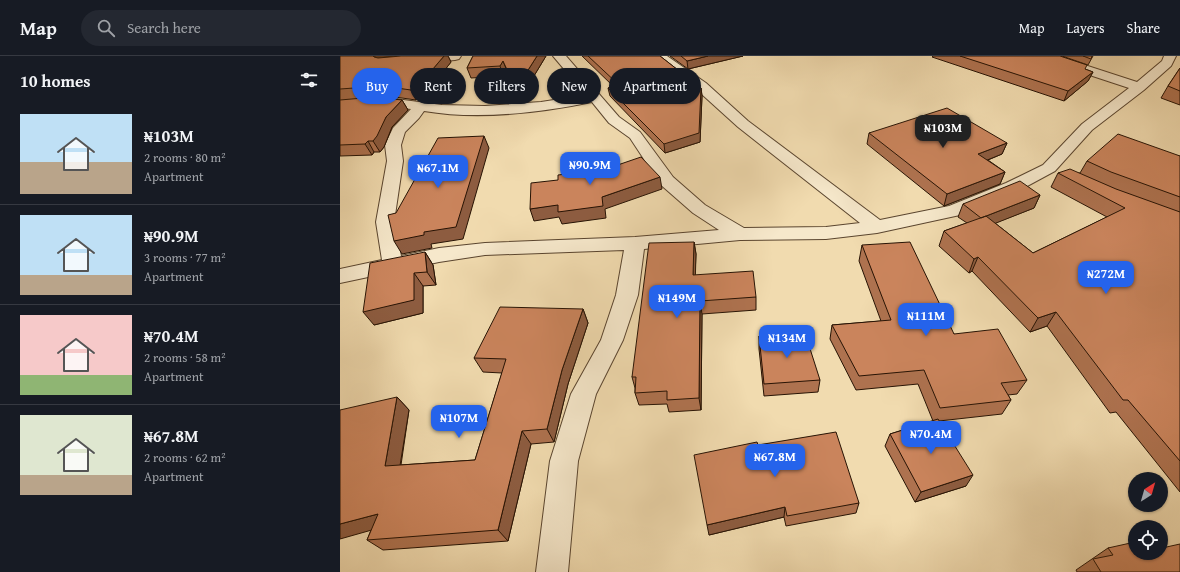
<!DOCTYPE html>
<html lang="en">
<head>
<meta charset="utf-8">
<style>
  :root { --surface:#171b24; --page:#242831; --text:#f1f3f6; --muted:#9ea1a6; --line:#363941; --accent:#2563eb }
  body { margin:0; font-family:"Gentium Book Plus",serif; background:var(--page); color:var(--text); height:100vh; display:flex; flex-direction:column; font-size:15px; white-space:nowrap }
  * { box-sizing:border-box; margin:0 }
  p { font-size:13px; color:var(--muted) }
  .icon { flex:none; width:22px; height:22px; fill:none; stroke:currentColor; stroke-width:2; stroke-linecap:round; stroke-linejoin:round }
  .map { position:relative; flex:1; overflow:hidden }
  .details { display:flex; flex-direction:column; background:var(--surface); width:340px }
  .details>* { flex:none }
  .hud { position:absolute; left:12px; top:12px; width:380px; height:36px; display:flex; gap:8px }
  .needle { width:26px; rotate:37deg }
  .buttons { position:absolute; left:788px; top:416px; display:grid; gap:8px }
  .buttons a { display:grid; place-items:center; width:40px; height:40px; border-radius:50%; background:var(--surface); box-shadow:0 1px 3px #0004; font-size:20px }
  .price { position:absolute; translate:-50% -34px; padding:0 9px; border-radius:8px; background:var(--accent); color:#fff; font-size:13px; line-height:26px; filter:drop-shadow(0 1px 2px #0008) }
  .price::after { content:''; position:absolute; left:50%; top:24px; width:12px; height:9px; margin-left:-6px; background:inherit; clip-path:polygon(0 0,100% 0,50% 100%) }
  .price.on { background:#222; color:#fff }
  ul { padding:0; list-style:none }
  li { display:flex; align-items:center; gap:12px; height:100px; padding:0 20px }
  li+li { border-top:1px solid var(--line) }
  li span { display:grid; place-items:center; flex:none; width:112px; height:80px; border-radius:0px; color:#555 }
  li>.icon { margin-inline-start:auto }
  span .icon { width:48px; height:48px; fill:#fffc; stroke-width:1 }
  li b { font-size:17px }
  h2 { display:flex; justify-content:space-between; align-items:center; height:48px; padding:0 20px; font-size:17px }
  .tag { padding:0 14px; border-radius:18px; background:var(--surface); box-shadow:0 1px 3px #0004; font-size:14px; line-height:36px }
  .tag.on { background:var(--accent); color:#fff }
  header { display:flex; align-items:center; gap:24px; box-sizing:border-box; height:56px; padding:0 20px; background:var(--surface); border-bottom:1px solid var(--line) }
  header strong { font-size:19px }
  nav { display:flex; gap:22px; margin-inline-start:auto; font-size:14px }
  .search { width:280px; height:36px; background:var(--page); display:flex; align-items:center; gap:10px; box-sizing:border-box; padding:0 14px; border-radius:22px; color:var(--muted); font-size:15px }
  main { display:flex; flex:1; min-height:0 }
  .map>svg:first-child { display:block }
  .lines { fill:none; stroke-linecap:round; stroke-linejoin:round }
  .street-casing { stroke:#5a452f; stroke-width:2 }
  .street { fill:#f6e8cb; fill-rule:evenodd }
  .wall { fill:#ae724f; stroke:#271304 }
  .shaded-wall { fill:#8d5c40; stroke:#271304 }
  .building { fill:#ca845c; stroke:#271304 }
</style>
</head>
<body>
<header>
<strong>Map</strong>
<div class="search"><svg class="icon" aria-label="search" viewBox="0 0 24 24"><circle cx="10" cy="10" r="6"/><path d="M15 15l6 6"/></svg>Search here</div>
<nav><a>Map</a><a>Layers</a><a>Share</a></nav>
</header>
<main>
<section class="details">
<h2>10 homes<svg class="icon" aria-label="filters" viewBox="0 0 24 24"><path d="M4 7h16M4 17h16"/><circle cx="9" cy="7" r="2"/><circle cx="15" cy="17" r="2"/></svg></h2>
<ul>
<li><span style="background:linear-gradient(#bfe0f5 60%,#b9a48a 0)"><svg class="icon" aria-label="home" viewBox="0 0 24 24"><path d="M3 11l9-7 9 7M6 9v11h12V9"/></svg></span><div><b>₦103M</b><p>2 rooms · 80 m²</p><p>Apartment</p></div></li>
<li><span style="background:linear-gradient(#bfe0f5 75%,#b9a48a 0)"><svg class="icon" aria-label="home" viewBox="0 0 24 24"><path d="M3 11l9-7 9 7M6 9v11h12V9"/></svg></span><div><b>₦90.9M</b><p>3 rooms · 77 m²</p><p>Apartment</p></div></li>
<li><span style="background:linear-gradient(#f6c9c9 75%,#8fb573 0)"><svg class="icon" aria-label="home" viewBox="0 0 24 24"><path d="M3 11l9-7 9 7M6 9v11h12V9"/></svg></span><div><b>₦70.4M</b><p>2 rooms · 58 m²</p><p>Apartment</p></div></li>
<li><span style="background:linear-gradient(#dfe7d0 75%,#b9a48a 0)"><svg class="icon" aria-label="home" viewBox="0 0 24 24"><path d="M3 11l9-7 9 7M6 9v11h12V9"/></svg></span><div><b>₦67.8M</b><p>2 rooms · 62 m²</p><p>Apartment</p></div></li>
</ul>
</section>
<div class="map">
<svg width="840" height="516" viewBox="0 0 840 516">
  <rect width="100%" height="100%" fill="#f1dbaf"/>
  <filter id="stains"><feTurbulence type="fractalNoise" baseFrequency=".005" numOctaves="4"/><feColorMatrix values="0 0 0 0 .2 0 0 0 0 .09 0 0 0 0 .02 0 0 0 .5 -.17"/></filter>
  <radialGradient id="worn" r=".72"><stop offset=".6" stop-color="#630" stop-opacity="0"/><stop offset="1" stop-color="#630" stop-opacity=".3"/></radialGradient>
  <g class="lines">
    <defs>
      <path id="street" d="M 75,0 L 121,0 L 119,3 L 115,4 L 79,7 L 75,6 L 73,3 Z
        M 213,0 L 226,0 L 279,61 L 300,76 L 333,121 L 365,149 L 404,172 L 486,171 L 520,167 L 398,71 L 356,33 L 313,0 L 327,0 L 366,27 L 408,65 L 540,164 L 609,150 L 666,127 L 703,109 L 742,68 L 789,32 L 701,3 L 699,0 L 717,0 L 797,26 L 822,5 L 824,0 L 836,0 L 831,10 L 804,34 L 752,74 L 715,115 L 678,135 L 620,159 L 537,177 L 486,183 L 400,184 L 304,193 L 298,239 L 283,284 L 256,338 L 238,405 L 228,516 L 196,516 L 210,405 L 231,338 L 261,284 L 276,239 L 284,194 L 145,199 L 99,206 L 0,227 L 0,213 L 42,204 L 36,166 L 47,105 L 45,89 L 53,72 L 71,53 L 41,50 L 0,53 L 0,45 L 48,42 L 102,49 L 145,50 L 201,46 L 246,39 ZM 252,46 L 269,67 L 290,82 L 321,129 L 353,157 L 379,174 L 295,181 L 145,187 L 99,192 L 61,200 L 54,166 L 63,105 L 61,89 L 65,76 L 79,62 L 84,55 C 137,64 199,57 252,46 Z"/>
    </defs>
    <use href="#street" class="street-casing"/>
    <use href="#street" class="street"/>
  </g>
  <path class="wall" d="M 0,0 L 57,0 L 47,1 L 61,0 L 108,0 L 111,6 L 97,24 L 85,24 L 76,44 L 48,40 L 36,41 L 62,44 L 68,54 L 52,71 L 44,91 L 40,96 L 34,96 L 32,99 L 0,100 Z
    M 133,0 L 206,0 L 180,43 L 167,15 L 163,20 L 131,22 L 127,12 Z
    M 242,0 L 320,0 L 361,32 L 362,40 L 360,86 L 325,97 L 270,40 L 268,32 L 273,30 Z
    M 330,0 L 403,0 L 348,13 Z
    M 593,0 L 720,0 L 745,13 L 753,16 L 748,25 L 724,45 L 592,1 Z
    M 722,0 L 753,0 L 748,9 Z
    M 840,12 L 840,49 L 821,42 L 828,30 Z
    M 529,77 L 667,87 L 662,98 L 648,104 L 665,116 L 660,128 L 604,150 L 527,88 Z
    M 840,100 L 840,436 L 776,356 L 770,357 L 707,270 L 690,276 L 632,215 L 629,217 L 599,190 L 604,175 L 627,167 L 618,161 L 623,148 L 700,139 L 694,152 L 655,167 L 693,197 L 767,161 L 711,131 L 718,117 L 740,117 L 747,105 Z
    M 354,186 L 356,198 L 355,219 L 416,241 L 416,254 L 362,258 L 361,354 L 329,356 L 327,348 L 299,349 L 295,337 L 295,332 L 292,321 Z
    M 522,189 L 614,278 L 687,324 L 677,338 L 668,339 L 671,344 L 662,358 L 599,365 L 626,430 L 575,446 L 545,390 L 550,378 L 593,365 L 578,328 L 516,334 L 490,283 L 492,269 L 541,265 L 519,205 Z
    M 85,196 L 93,209 L 96,229 L 83,230 L 83,257 L 34,269 Z
    M 243,253 L 248,267 L 228,328 L 214,386 L 191,388 L 168,485 L 43,494 L 27,484 L 31,474 L 57,341 L 69,354 L 61,409 L 135,404 L 162,317 L 143,316 L 134,302 Z
    M 419,280 L 480,324 L 478,336 L 424,340 L 419,293 Z
    M 418,389 L 519,447 L 516,457 L 446,470 L 444,461 L 369,479 Z
    M 768,492 L 822,492 L 840,516 L 737,516 L 736,514 Z"/>
  <path class="shaded-wall" d="M 32,0 L 57,0 L 38,2 Z
    M 104,0 L 108,0 L 111,6 L 97,24 L 92,14 Z
    M 197,0 L 206,0 L 180,43 L 176,33 Z
    M 368,0 L 403,0 L 348,13 L 347,5 Z
    M 163,5 L 167,15 L 163,20 L 160,10 Z
    M 81,14 L 85,24 L 76,44 L 71,34 Z
    M 753,16 L 748,25 L 724,45 L 728,35 Z
    M 361,32 L 362,40 L 360,86 L 325,97 L 324,88 Z
    M 62,44 L 68,54 L 52,71 L 44,91 L 40,96 L 33,85 L 46,61 Z
    M 144,80 L 149,92 L 123,183 L 91,188 L 92,192 L 62,198 L 54,185 L 84,176 Z
    M 28,85 L 34,96 L 32,99 L 25,88 Z
    M 667,87 L 662,98 L 635,109 L 638,98 Z
    M 665,116 L 660,128 L 604,150 L 607,138 Z
    M 320,121 L 322,133 L 265,153 L 266,162 L 222,168 L 219,161 L 194,165 L 190,153 L 262,141 Z
    M 700,139 L 694,152 L 636,175 L 641,162 Z
    M 354,186 L 356,198 L 355,232 L 353,219 Z
    M 85,196 L 93,209 L 96,229 L 87,216 Z
    M 638,201 L 632,215 L 629,217 L 634,203 Z
    M 74,217 L 83,230 L 83,257 L 34,269 L 23,256 Z
    M 360,245 L 362,258 L 361,354 L 359,342 Z
    M 243,253 L 248,267 L 228,328 L 214,386 L 207,373 L 222,314 Z
    M 716,256 L 707,270 L 690,276 L 698,262 Z
    M 57,341 L 69,354 L 58,422 L 45,410 Z
    M 182,375 L 191,388 L 168,485 L 158,474 Z
    M 633,419 L 626,430 L 575,446 L 581,436 Z
    M 445,451 L 444,461 L 369,479 L 367,469 Z
    M 38,458 L 53,468 L 0,483 L 0,468 Z"/>
  <path class="building" d="M 0,0 L 33,0 L 34,1 L 38,2 L 61,0 L 104,0 L 92,14 L 81,14 L 71,34 L 42,30 L 0,33 Z
    M 133,0 L 197,0 L 176,33 L 163,5 L 160,10 L 127,12 Z
    M 248,0 L 320,0 L 361,32 L 359,77 L 324,88 L 268,32 L 279,29 Z
    M 341,0 L 368,0 L 347,5 Z
    M 620,0 L 720,0 L 747,9 L 745,13 L 753,16 L 728,35 Z
    M 743,0 L 752,0 L 751,3 Z
    M 840,12 L 840,35 L 828,30 Z
    M 35,41 L 62,44 L 46,61 L 37,80 L 33,85 L 28,85 L 25,88 L 0,89 L 0,44 Z
    M 607,52 L 667,87 L 638,98 L 665,116 L 607,138 L 529,77 Z
    M 778,78 L 840,100 L 840,141 L 771,116 L 747,105 Z
    M 144,80 L 116,171 L 84,176 L 84,179 L 54,185 L 48,159 L 56,157 L 98,82 Z
    M 301,101 L 320,121 L 262,141 L 263,150 L 218,156 L 218,149 L 190,153 L 191,127 L 218,124 L 218,119 L 266,113 Z
    M 730,113 L 776,133 L 840,156 L 840,405 L 788,344 L 783,344 L 716,256 L 698,262 L 638,201 L 634,203 L 604,175 L 646,160 L 693,197 L 785,152 L 718,117 Z
    M 680,125 L 700,139 L 641,162 L 623,148 Z
    M 354,186 L 353,219 L 413,215 L 416,241 L 360,245 L 359,342 L 327,344 L 327,335 L 295,337 L 296,321 L 292,321 L 309,187 Z
    M 570,186 L 614,278 L 658,273 L 687,324 L 661,327 L 671,344 L 600,352 L 584,314 L 519,320 L 492,269 L 551,264 L 522,189 Z
    M 85,196 L 87,216 L 74,217 L 74,244 L 23,256 L 30,207 Z
    M 160,251 L 243,253 L 222,314 L 207,373 L 182,375 L 158,474 L 27,484 L 38,458 L 0,468 L 0,354 L 57,341 L 45,410 L 135,404 L 166,303 L 134,302 Z
    M 465,277 L 480,324 L 424,328 L 419,280 Z
    M 598,363 L 633,419 L 581,436 L 550,378 Z
    M 496,376 L 519,447 L 447,460 L 445,451 L 367,469 L 354,399 L 417,386 L 418,389 Z
    M 795,486 L 795,497 L 821,497 L 821,490 L 822,492 L 840,488 L 840,516 L 761,516 L 753,503 L 773,499 L 768,492 Z"/>
  <rect width="100%" height="100%" filter="url(#stains)"/>
  <rect width="100%" height="100%" fill="url(#worn)"/>
</svg>
<div class="buttons">
<a><svg class="needle" viewBox="-14 -14 28 28"><path d="M0-13l5 13h-10z" fill="#e53935"/><path d="M0 13l5-13h-10z" fill="#9ea1a6"/></svg></a>
<a><svg class="icon" aria-label="locate" viewBox="0 0 24 24"><circle cx="12" cy="12" r="6"/><path d="M12 2v4M12 18v4M2 12h4M18 12h4"/></svg></a>
</div>
<b class="price on" style="left:603px;top:93px">₦103M</b>
<b class="price" style="left:250px;top:130px">₦90.9M</b>
<b class="price" style="left:98px;top:133px">₦67.1M</b>
<b class="price" style="left:766px;top:239px">₦272M</b>
<b class="price" style="left:337px;top:263px">₦149M</b>
<b class="price" style="left:586px;top:281px">₦111M</b>
<b class="price" style="left:447px;top:303px">₦134M</b>
<b class="price" style="left:119px;top:383px">₦107M</b>
<b class="price" style="left:591px;top:399px">₦70.4M</b>
<b class="price" style="left:435px;top:422px">₦67.8M</b>
<div class="hud">
<a class="tag on">Buy</a>
<a class="tag">Rent</a>
<a class="tag">Filters</a>
<a class="tag">New</a>
<a class="tag">Apartment</a>
</div>
</div>
</main>
</body>
</html>
